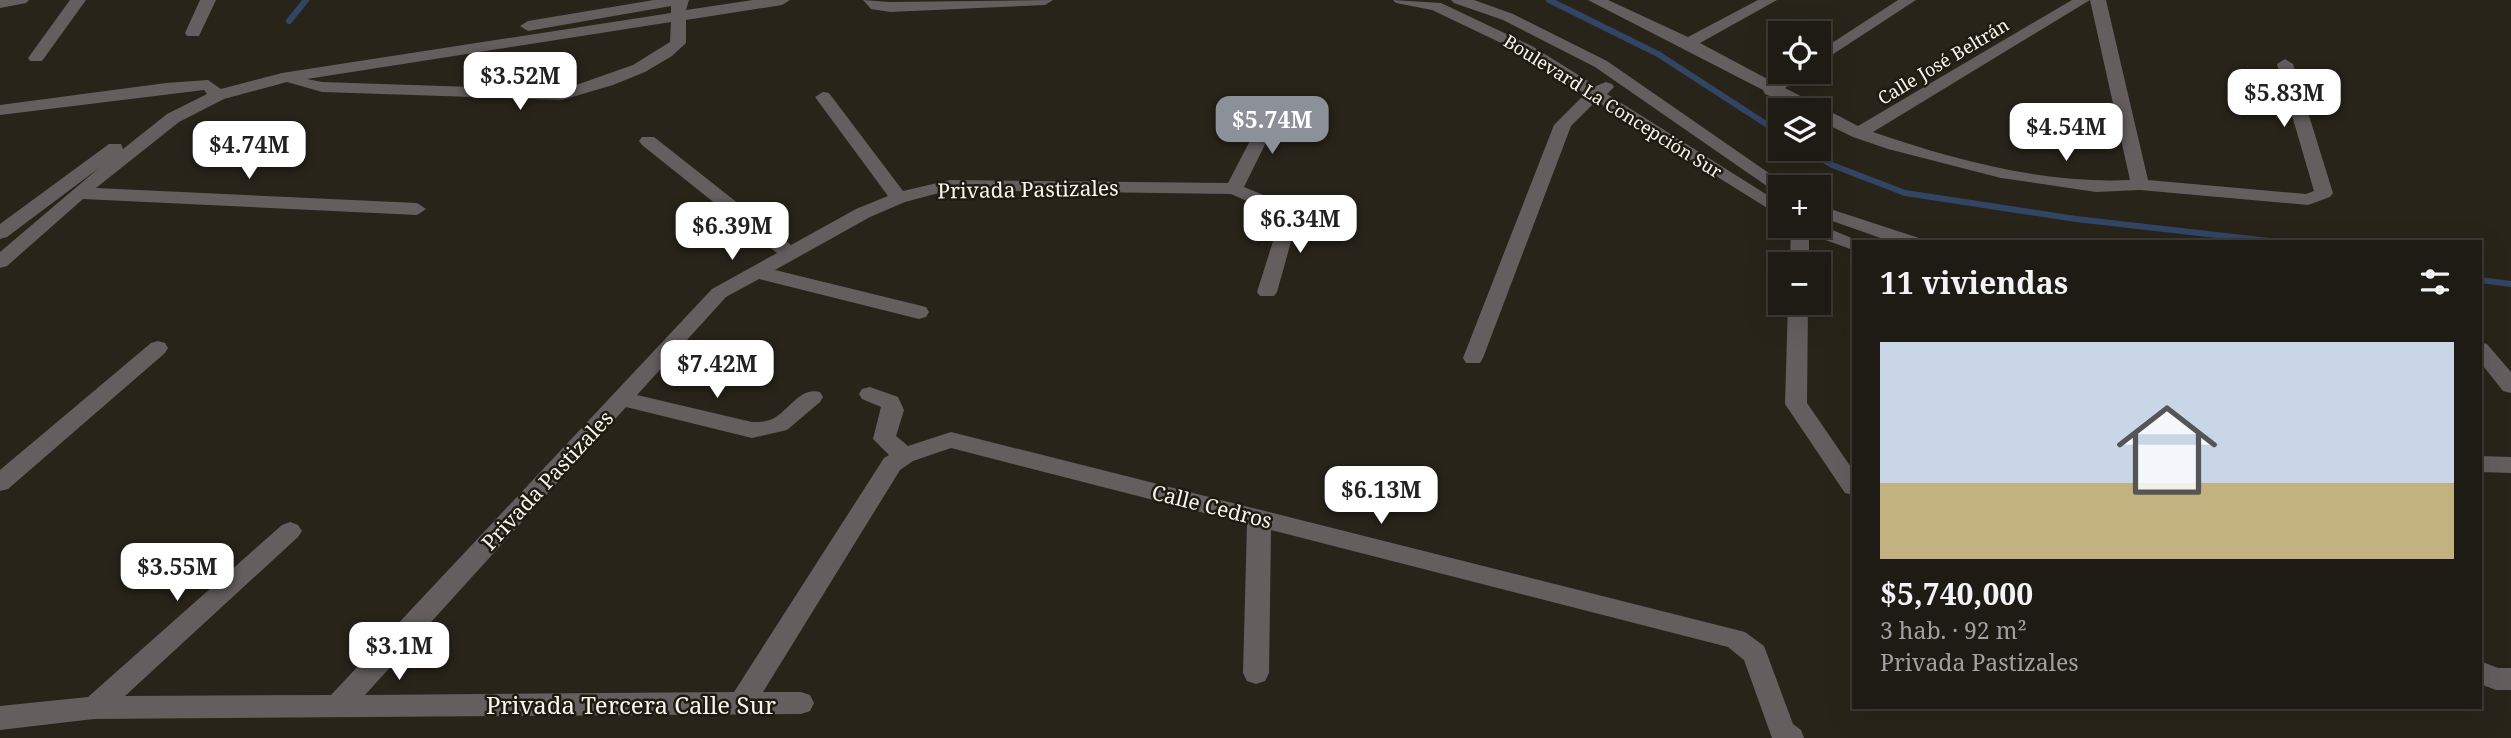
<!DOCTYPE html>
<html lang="es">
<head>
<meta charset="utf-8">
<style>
  :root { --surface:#1e1b14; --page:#26241d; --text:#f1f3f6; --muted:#a1a1a0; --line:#3c3934; --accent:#8c9099 }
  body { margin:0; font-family:"Noto Serif",serif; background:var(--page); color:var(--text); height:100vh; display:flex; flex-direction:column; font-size:26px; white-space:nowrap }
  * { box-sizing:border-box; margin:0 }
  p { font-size:23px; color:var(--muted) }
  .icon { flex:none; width:38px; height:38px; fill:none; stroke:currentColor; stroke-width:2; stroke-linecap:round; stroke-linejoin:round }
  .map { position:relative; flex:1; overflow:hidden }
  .side { position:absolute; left:1852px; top:240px; width:630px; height:469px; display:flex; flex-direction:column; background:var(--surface); border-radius:0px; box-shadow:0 7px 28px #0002,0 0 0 2px var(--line) }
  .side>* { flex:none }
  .tools { position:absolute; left:1768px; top:21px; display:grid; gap:14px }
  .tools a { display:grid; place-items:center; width:63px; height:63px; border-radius:0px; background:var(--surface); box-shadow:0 7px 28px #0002,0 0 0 2px var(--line); font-size:35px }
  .price { position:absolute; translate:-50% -60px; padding:0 16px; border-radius:14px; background:#fff; color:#222; font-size:23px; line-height:46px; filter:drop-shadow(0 2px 4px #0008) }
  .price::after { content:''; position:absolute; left:50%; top:42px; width:21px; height:16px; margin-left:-10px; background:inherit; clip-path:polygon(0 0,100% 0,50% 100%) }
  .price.active { background:var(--accent); color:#fff }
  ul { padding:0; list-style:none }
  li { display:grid; align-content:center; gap:14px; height:371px; padding:0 28px }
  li+li { border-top:2px solid var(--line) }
  li span { display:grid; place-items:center; height:217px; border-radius:0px; color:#555 }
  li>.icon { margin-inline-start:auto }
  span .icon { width:126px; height:126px; fill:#fffc; stroke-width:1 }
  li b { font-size:30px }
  h2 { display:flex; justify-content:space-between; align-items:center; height:84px; padding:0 28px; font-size:30px }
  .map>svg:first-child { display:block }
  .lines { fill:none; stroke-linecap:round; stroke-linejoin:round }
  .stream { stroke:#324565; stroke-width:6 }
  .minor { fill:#655e5e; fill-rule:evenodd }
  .labels { text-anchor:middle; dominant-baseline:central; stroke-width:5; stroke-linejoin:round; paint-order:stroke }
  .far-street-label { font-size:18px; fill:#f7f5ed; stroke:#1e1b10 }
  .street-label { font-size:21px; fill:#f7f5ed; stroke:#1e1b10 }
  .near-street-label { font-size:24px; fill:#f7f5ed; stroke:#1e1b10 }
</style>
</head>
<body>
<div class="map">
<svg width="2511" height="738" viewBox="0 0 2511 738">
  <rect width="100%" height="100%" fill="#28241a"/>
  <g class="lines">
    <path class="stream" d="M 1549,0 L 1658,54 L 1780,133
      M 289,21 L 306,0
      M 1806,149 L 1832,165 L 1905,193 L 2076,219 L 2278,242
      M 2480,280 L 2511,284"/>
    <path class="minor" d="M 0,0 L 29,0 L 26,3 L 0,8 Z
      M 70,0 L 86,0 L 42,61 L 30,61 L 28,58 Z
      M 200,0 L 216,0 L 199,36 L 187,36 L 185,33 Z
      M 654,0 L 689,0 L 686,10 L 753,0 L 790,0 L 782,5 L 686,20 L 686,43 L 672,56 L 645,72 L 613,85 L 562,100 L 322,92 L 287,82 L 224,99 L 179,122 L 96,188 L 417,203 L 426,209 L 417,215 L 83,199 L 7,266 L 0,268 L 0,252 L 99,168 L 7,237 L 0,239 L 0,224 L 109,144 L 121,144 L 123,149 L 167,114 L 207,94 L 204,90 L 0,115 L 0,105 L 166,83 L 208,80 L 221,89 L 282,73 L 671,13 L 671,6 L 528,31 L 520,26 L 528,21 ZM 671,22 L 670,42 L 633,65 L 562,90 L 322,82 L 307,79 Z
      M 863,0 L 890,2 L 1053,0 L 1045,5 L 890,12 L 871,9 Z
      M 1393,0 L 1441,3 L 1532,46 L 1596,86 L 1606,82 L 1612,84 L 1614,87 L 1607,94 L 1780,203 L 1780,216 L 1596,101 L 1571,126 L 1483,358 L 1480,363 L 1466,363 L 1463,358 L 1554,125 L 1585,94 L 1520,52 L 1432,10 L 1396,3 Z
      M 1451,0 L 1474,0 L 1513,14 L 1607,61 L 1789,187 L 1780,187 L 1780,192 L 1774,191 L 1595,67 L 1503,20 L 1454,3 Z
      M 1588,0 L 1608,0 L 1688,37 L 1758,0 L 1777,0 L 1700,43 L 1773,82 L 1788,72 L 1807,72 L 1785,88 L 1858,126 L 2072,0 L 2106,0 L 2148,180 L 2306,194 L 2314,191 L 2277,64 L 2285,59 L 2293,64 L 2333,193 L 2330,197 L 2308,205 L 2140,190 L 2096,192 L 2001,178 L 1888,149 L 1853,137 L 1818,120 L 1818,110 L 1801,110 L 1765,94 L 1763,90 ZM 2090,0 L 2130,180 C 2044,184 1954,160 1873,132 Z
      M 1898,0 L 1916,0 L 1818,64 L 1818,52 Z
      M 823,92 L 829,93 L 903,191 L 950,180 L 1228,183 L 1268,106 L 1276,101 L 1282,102 L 1284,106 L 1244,187 L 1297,209 L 1299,213 L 1277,292 L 1274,296 L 1260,296 L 1257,292 L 1281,216 L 1231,194 L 950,190 L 905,202 L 870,217 L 775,270 L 926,307 L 929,312 L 926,317 L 919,319 L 759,279 L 726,297 L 637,395 L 752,422 C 758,422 764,422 770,420 C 788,413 799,386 820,392 L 823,397 L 820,402 L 787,430 L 752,438 L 626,407 L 365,695 L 734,692 L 884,458 L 889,455 L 873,439 L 881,407 L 862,399 L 859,394 L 862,389 L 870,387 L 898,397 L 904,410 L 896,436 L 908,446 L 951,432 L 1745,632 L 1764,646 L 1793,724 L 1801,730 L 1804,738 L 1772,738 L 1744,660 L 1728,647 L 1271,530 L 1269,673 L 1265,681 L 1256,684 L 1247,681 L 1243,673 L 1247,524 L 951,448 L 913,461 L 900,470 L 763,692 L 801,692 L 810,695 L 814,703 L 810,711 L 801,714 L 94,719 L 0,730 L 0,706 L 88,697 L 282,525 L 290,522 L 298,525 L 302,531 L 298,537 L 125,696 L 331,695 L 712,289 L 777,253 L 642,145 L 639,141 L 642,137 L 654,137 L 791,245 L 856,209 L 888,196 L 815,97 Z
      M 1818,205 L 1919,238 L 1921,242 L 1892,242 L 1818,216 Z
      M 1818,224 L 1861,242 L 1853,242 L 1853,250 L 1809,234 L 1809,264 L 1790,264 L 1791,226 Z
      M 1788,303 L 1808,303 L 1807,403 L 1853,470 L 1853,495 L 1845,493 L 1785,404 Z
      M 158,341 L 165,343 L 168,348 L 165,353 L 8,489 L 0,491 L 0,470 L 151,343 Z
      M 2480,342 L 2487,344 L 2511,372 L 2511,393 L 2503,391 L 2480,362 Z
      M 2480,456 L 2511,457 L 2511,473 L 2480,472 Z
      M 2480,661 L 2498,668 L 2511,668 L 2511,690 L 2496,690 L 2480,684 Z"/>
  </g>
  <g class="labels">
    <g class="far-street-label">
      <text transform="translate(1943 61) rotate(-31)">Calle José Beltrán</text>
      <text transform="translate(1613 106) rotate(32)">Boulevard La Concepción Sur</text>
    </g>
    <g class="street-label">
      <text transform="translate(1028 189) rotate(-1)">Privada Pastizales</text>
      <text transform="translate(547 480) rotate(-47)">Privada Pastizales</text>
      <text transform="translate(1212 506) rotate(14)">Calle Cedros</text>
    </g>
    <g class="near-street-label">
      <text x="631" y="704">Privada Tercera Calle Sur</text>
    </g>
  </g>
</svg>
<div class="tools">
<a><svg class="icon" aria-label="locate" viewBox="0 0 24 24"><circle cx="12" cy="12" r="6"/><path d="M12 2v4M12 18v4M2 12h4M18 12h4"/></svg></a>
<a><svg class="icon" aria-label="layers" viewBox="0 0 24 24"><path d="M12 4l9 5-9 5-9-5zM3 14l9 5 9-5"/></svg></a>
<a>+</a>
<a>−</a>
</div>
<b class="price" style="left:520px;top:112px">$3.52M</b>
<b class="price" style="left:2284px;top:129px">$5.83M</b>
<b class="price active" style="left:1272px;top:156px">$5.74M</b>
<b class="price" style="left:2066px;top:163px">$4.54M</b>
<b class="price" style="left:249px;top:181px">$4.74M</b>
<b class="price" style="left:1300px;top:255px">$6.34M</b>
<b class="price" style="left:732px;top:262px">$6.39M</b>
<b class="price" style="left:717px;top:400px">$7.42M</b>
<b class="price" style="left:1381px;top:526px">$6.13M</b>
<b class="price" style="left:177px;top:603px">$3.55M</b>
<b class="price" style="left:399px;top:682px">$3.1M</b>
<section class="side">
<h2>11 viviendas<svg class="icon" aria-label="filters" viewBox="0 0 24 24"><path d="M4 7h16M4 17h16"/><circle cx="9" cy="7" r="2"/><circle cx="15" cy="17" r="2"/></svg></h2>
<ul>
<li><span style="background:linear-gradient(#c9d6e8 65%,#c2b280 0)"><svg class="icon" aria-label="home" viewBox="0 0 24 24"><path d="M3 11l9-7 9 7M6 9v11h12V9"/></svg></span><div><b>$5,740,000</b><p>3 hab. · 92 m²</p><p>Privada Pastizales</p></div></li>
</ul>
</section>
</div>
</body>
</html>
